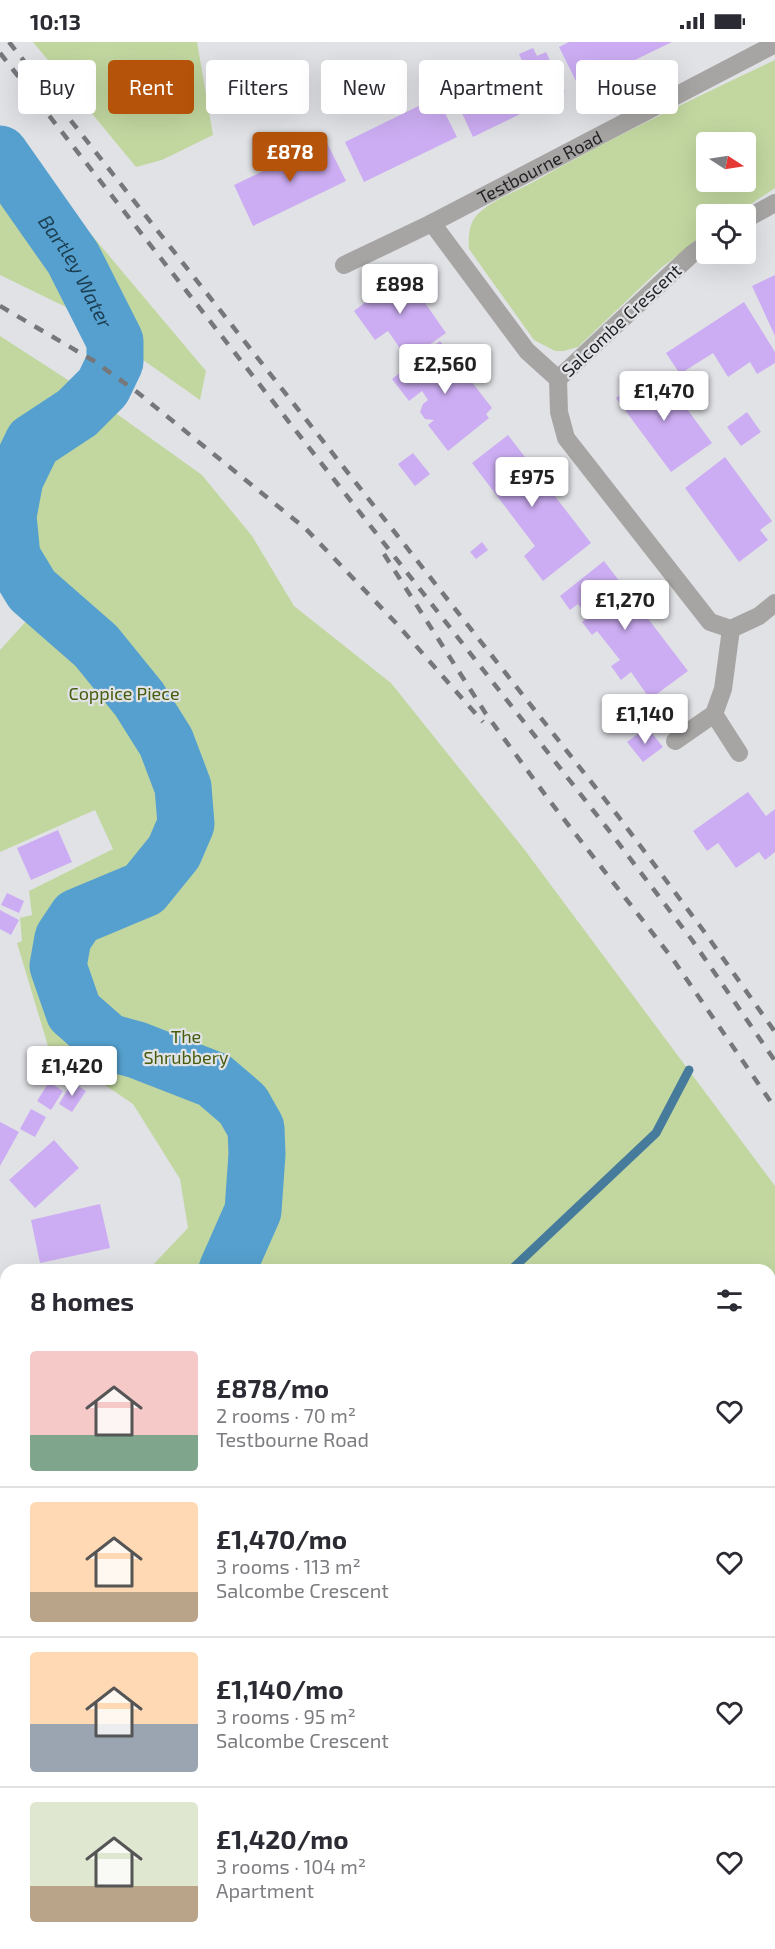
<!DOCTYPE html>
<html lang="en">
<head>
<meta charset="utf-8">
<style>
  :root { --surface:#fff; --page:#f2f2f3; --text:#2b2b33; --muted:#7c7c81; --line:#e1e1e2; --accent:#b45309 }
  body { margin:0; font-family:"Exo 2",sans-serif; background:var(--page); color:var(--text); height:100vh; display:flex; flex-direction:column; font-size:22px; white-space:nowrap }
  * { box-sizing:border-box; margin:0 }
  p { font-size:20px; color:var(--muted) }
  .icon { flex:none; width:33px; height:33px; fill:none; stroke:currentColor; stroke-width:2; stroke-linecap:round; stroke-linejoin:round }
  .map { position:relative; flex:1; overflow:hidden }
  .details { position:absolute; left:0px; top:1222px; width:776px; height:686px; display:flex; flex-direction:column; background:var(--surface); border-radius:18px 18px 0 0; box-shadow:0 6px 24px #0002 }
  .details>* { flex:none }
  .top-card { position:absolute; left:18px; top:18px; width:740px; height:54px; display:flex; gap:12px }
  .needle { width:39px; rotate:102deg }
  .controls { position:absolute; left:696px; top:90px; display:grid; gap:12px }
  .controls a { display:grid; place-items:center; width:60px; height:60px; border-radius:6px; background:var(--surface); box-shadow:0 6px 24px #0002; font-size:30px }
  .price { position:absolute; translate:-50% -51px; padding:0 14px; border-radius:6px; background:#fff; color:#222; font-size:20px; line-height:39px; filter:drop-shadow(0 2px 3px #0008) }
  .price::after { content:''; position:absolute; left:50%; top:36px; width:18px; height:14px; margin-left:-9px; background:inherit; clip-path:polygon(0 0,100% 0,50% 100%) }
  .price.current { background:var(--accent); color:#fff }
  ul { padding:0; list-style:none }
  li { display:flex; align-items:center; gap:18px; height:150px; padding:0 30px }
  li+li { border-top:2px solid var(--line) }
  li span { display:grid; place-items:center; flex:none; width:168px; height:120px; border-radius:6px; color:#555 }
  li>.icon { margin-inline-start:auto }
  span .icon { width:72px; height:72px; fill:#fffc; stroke-width:1 }
  li b { font-size:26px }
  h2 { display:flex; justify-content:space-between; align-items:center; height:72px; padding:0 30px; font-size:26px }
  .chip { padding:0 21px; border-radius:6px; background:var(--surface); box-shadow:0 6px 24px #0002; font-size:21px; line-height:54px }
  .chip.current { background:var(--accent); color:#fff }
  .status { display:flex; justify-content:space-between; align-items:center; height:42px; padding:0 30px; background:var(--surface); direction:ltr }
  .status svg { height:16px; fill:currentColor }
  .map>svg:first-child { display:block }
  .green { fill:#c2d7a0; fill-rule:evenodd }
  .lines { fill:none; stroke-linecap:round; stroke-linejoin:round }
  .stream { stroke:#467b9c; stroke-width:9 }
  .river { stroke:#55a0ce; stroke-width:57 }
  .building { fill:#ccadf3 }
  .minor { stroke:#a7a5a4; stroke-width:18 }
  .rail { stroke:#76777a; stroke-width:4.5; stroke-dasharray:10 10; stroke-linecap:butt }
  .labels { text-anchor:middle; dominant-baseline:central; stroke-width:4.5; stroke-linejoin:round; paint-order:stroke }
  .street-label { font-size:18px; fill:#242426; stroke:#e1e2e6 }
  .park-label { font-size:18px; fill:#465d0d; stroke:#e1e2e6 }
  .water-label { font-size:20px; font-style:italic; fill:#1d3e52; stroke:#e1e2e6 }
</style>
</head>
<body>
<div class="status"><b>10:13</b><svg viewBox="0 0 49 12"><path d="M0 12V9h3v3zM5 12V6h3v6zM10 12V3h3v9zM15 12V0h3v12zM26 1h20v11H26zM47 4h2v5h-2z"/></svg></div>
<div class="map">
<svg width="775" height="1907" viewBox="0 0 775 1907">
  <rect width="100%" height="100%" fill="#e1e2e6"/>
  <path class="green" d="M 33,0 L 197,0 L 213,93 L 162,118 L 136,125 Z
    M 775,18 L 775,146 L 736,172 L 706,172 L 706,193 L 662,225 L 578,305 L 564,309 L 555,309 L 534,298 L 469,207 C 468,196 469,181 477,173 C 493,157 518,149 537,138 C 614,94 695,56 775,18 ZM 706,100 L 746,100 L 746,140 L 706,140 Z
    M 0,84 L 206,329 L 200,358 L 72,268 L 0,233 Z
    M 0,294 L 82,347 L 202,433 L 252,494 L 294,564 L 391,641 L 524,807 L 775,1144 L 775,1766 L 770,1759 L 770,1228 L 148,1228 L 188,1186 L 180,1137 L 133,1062 L 48,1004 L 17,901 L 22,899 L 20,876 L 32,873 L 29,849 L 113,807 L 95,768 L 0,810 L 0,608 L 29,576 L 0,528 Z"/>
  <g class="lines">
    <path class="stream" d="M 0,139 L 14,132
      M 511,1228 L 656,1091 L 689,1028
      M 770,1489 L 775,1495"/>
    <g class="river">
      <path id="s1" d="M 0,112 L 73,216 L 115,299 L 115,320 L 103,345 L 77,371 L 33,400 L 15,437 L 8,474 L 12,515 L 32,548 L 96,604 L 139,657 L 166,700 L 183,745 L 186,782 L 174,810 L 144,847 L 77,875 L 63,896 L 58,924 L 74,970 L 108,1000 L 137,1008 L 214,1038 L 243,1063 L 256,1086 L 257,1112 L 253,1169 L 227,1228"/>
      <path d="M 770,1647 L 775,1648"/>
    </g>
  </g>
  <path class="building" d="M 569,0 L 672,0 L 579,45 L 559,5 Z
    M 533,6 L 537,14 L 546,10 L 565,50 L 473,95 L 454,54 L 456,53 L 451,43 L 471,32 L 476,43 L 523,21 L 519,12 Z
    M 437,55 L 457,95 L 364,140 L 345,100 Z
    M 326,99 L 346,139 L 253,184 L 234,143 Z
    M 400,225 L 446,291 L 408,318 L 388,289 L 375,298 L 354,269 L 367,259 L 362,253 Z
    M 775,233 L 775,294 L 752,244 Z
    M 744,260 L 775,310 L 775,321 L 757,332 L 750,320 L 728,335 L 713,311 L 680,332 L 666,311 Z
    M 440,299 L 492,366 L 486,372 L 489,376 L 448,409 L 428,383 L 434,378 L 425,377 L 420,370 L 423,362 L 428,358 L 422,349 L 409,359 L 392,337 Z
    M 645,334 L 653,345 L 665,337 L 712,401 L 671,430 L 616,356 Z
    M 747,370 L 761,390 L 741,404 L 727,385 Z
    M 508,393 L 591,501 L 543,539 L 524,514 L 535,504 L 472,421 Z
    M 413,411 L 430,432 L 415,444 L 398,422 Z
    M 725,415 L 772,479 L 760,488 L 768,498 L 739,520 L 685,446 Z
    M 482,500 L 488,508 L 476,517 L 470,510 Z
    M 604,519 L 688,629 L 650,657 L 631,630 L 621,638 L 611,624 L 620,618 L 597,589 L 592,593 L 582,580 L 588,575 L 578,562 L 570,568 L 560,554 Z
    M 647,685 L 663,705 L 643,720 L 627,700 Z
    M 748,750 L 766,774 L 775,767 L 775,810 L 765,818 L 759,810 L 736,826 L 718,801 L 707,809 L 693,789 Z
    M 58,788 L 72,820 L 31,838 L 17,806 Z
    M 7,851 L 24,859 L 19,871 L 1,863 Z
    M 0,868 L 19,878 L 11,893 L 0,887 Z
    M 49,1040 L 63,1049 L 51,1068 L 37,1059 Z
    M 72,1040 L 86,1049 L 72,1070 L 59,1062 Z
    M 31,1067 L 46,1075 L 35,1095 L 20,1087 Z
    M 0,1080 L 19,1090 L 0,1124 Z
    M 54,1098 L 79,1126 L 35,1166 L 9,1138 Z
    M 100,1162 L 110,1206 L 40,1221 L 31,1178 Z
    M 6,1250 L 6,1296 L 0,1290 L 0,1256 Z
    M 2,1437 L 6,1442 L 6,1463 L 0,1457 L 0,1439 Z
    M 6,1733 L 6,1787 L 0,1794 L 0,1741 Z
    M 775,1867 L 775,1889 L 770,1885 L 770,1873 Z
    M 551,1902 L 594,1902 L 594,1905 L 551,1904 Z
    M 684,1902 L 743,1902 L 739,1907 L 690,1907 Z"/>
  <g class="lines">
    <g class="minor">
      <path d="M 746,177 L 775,161"/>
      <path d="M 432,181 L 527,309 L 558,337"/>
      <path d="M 706,202 L 692,212 L 558,337 L 559,370 L 566,396 L 710,580 L 731,587 L 759,574 L 775,561"/>
      <path id="s2" d="M 344,223 L 432,181 L 775,2"/>
      <path d="M 714,672 L 739,711"/>
      <path d="M 675,699 L 714,672 L 723,647 L 731,587"/>
      <path d="M 0,1880 L 6,1883"/>
      <path d="M 51,1902 L 63,1907"/>
    </g>
    <path class="rail" d="M 9,0 L 618,774 L 703,888 L 775,990
      M 0,11 L 607,786 L 692,898 L 775,1019
      M 0,264 L 94,319 L 137,350 L 306,487 L 395,580 L 483,680
      M 384,512 L 486,672 L 549,758 L 672,916 L 775,1066"/>
  </g>
  <g class="labels">
    <g class="street-label">
      <text stroke="none"><textPath href="#s2" startOffset="219">Testbourne Road</textPath></text>
      <text transform="translate(621 278) rotate(-43)">Salcombe Crescent</text>
    </g>
    <g class="park-label">
      <text x="124" y="651">Coppice Piece</text>
      <text x="186" y="994">The<tspan x="186" dy="21">Shrubbery</tspan></text>
    </g>
    <g class="water-label">
      <text stroke="none"><textPath href="#s1" startOffset="140">Bartley Water</textPath></text>
    </g>
  </g>
</svg>
<div class="controls">
<a><svg class="needle" viewBox="-14 -14 28 28"><path d="M0-13l5 13h-10z" fill="#e53935"/><path d="M0 13l5-13h-10z" fill="#7c7c81"/></svg></a>
<a><svg class="icon" aria-label="locate" viewBox="0 0 24 24"><circle cx="12" cy="12" r="6"/><path d="M12 2v4M12 18v4M2 12h4M18 12h4"/></svg></a>
</div>
<b class="price current" style="left:290px;top:141px">£878</b>
<b class="price" style="left:400px;top:273px">£898</b>
<b class="price" style="left:445px;top:353px">£2,560</b>
<b class="price" style="left:664px;top:380px">£1,470</b>
<b class="price" style="left:532px;top:466px">£975</b>
<b class="price" style="left:625px;top:589px">£1,270</b>
<b class="price" style="left:645px;top:703px">£1,140</b>
<b class="price" style="left:72px;top:1055px">£1,420</b>
<div class="top-card">
<a class="chip">Buy</a>
<a class="chip current">Rent</a>
<a class="chip">Filters</a>
<a class="chip">New</a>
<a class="chip">Apartment</a>
<a class="chip">House</a>
</div>
<section class="details">
<h2>8 homes<svg class="icon" aria-label="filters" viewBox="0 0 24 24"><path d="M4 7h16M4 17h16"/><circle cx="9" cy="7" r="2"/><circle cx="15" cy="17" r="2"/></svg></h2>
<ul>
<li><span style="background:linear-gradient(#f6c9c9 70%,#7fa58c 0)"><svg class="icon" aria-label="home" viewBox="0 0 24 24"><path d="M3 11l9-7 9 7M6 9v11h12V9"/></svg></span><div><b>£878/mo</b><p>2 rooms · 70 m²</p><p>Testbourne Road</p></div><svg class="icon" aria-label="heart" viewBox="0 0 24 24"><path d="M12 20l-8-8c-3-5 5-10 8-4 3-6 11-1 8 4z"/></svg></li>
<li><span style="background:linear-gradient(#ffd9b3 75%,#b9a48a 0)"><svg class="icon" aria-label="home" viewBox="0 0 24 24"><path d="M3 11l9-7 9 7M6 9v11h12V9"/></svg></span><div><b>£1,470/mo</b><p>3 rooms · 113 m²</p><p>Salcombe Crescent</p></div><svg class="icon" aria-label="heart" viewBox="0 0 24 24"><path d="M12 20l-8-8c-3-5 5-10 8-4 3-6 11-1 8 4z"/></svg></li>
<li><span style="background:linear-gradient(#ffd9b3 60%,#9aa5b1 0)"><svg class="icon" aria-label="home" viewBox="0 0 24 24"><path d="M3 11l9-7 9 7M6 9v11h12V9"/></svg></span><div><b>£1,140/mo</b><p>3 rooms · 95 m²</p><p>Salcombe Crescent</p></div><svg class="icon" aria-label="heart" viewBox="0 0 24 24"><path d="M12 20l-8-8c-3-5 5-10 8-4 3-6 11-1 8 4z"/></svg></li>
<li><span style="background:linear-gradient(#dfe7d0 70%,#b9a48a 0)"><svg class="icon" aria-label="home" viewBox="0 0 24 24"><path d="M3 11l9-7 9 7M6 9v11h12V9"/></svg></span><div><b>£1,420/mo</b><p>3 rooms · 104 m²</p><p>Apartment</p></div><svg class="icon" aria-label="heart" viewBox="0 0 24 24"><path d="M12 20l-8-8c-3-5 5-10 8-4 3-6 11-1 8 4z"/></svg></li>
</ul>
</section>
</div>
</body>
</html>
